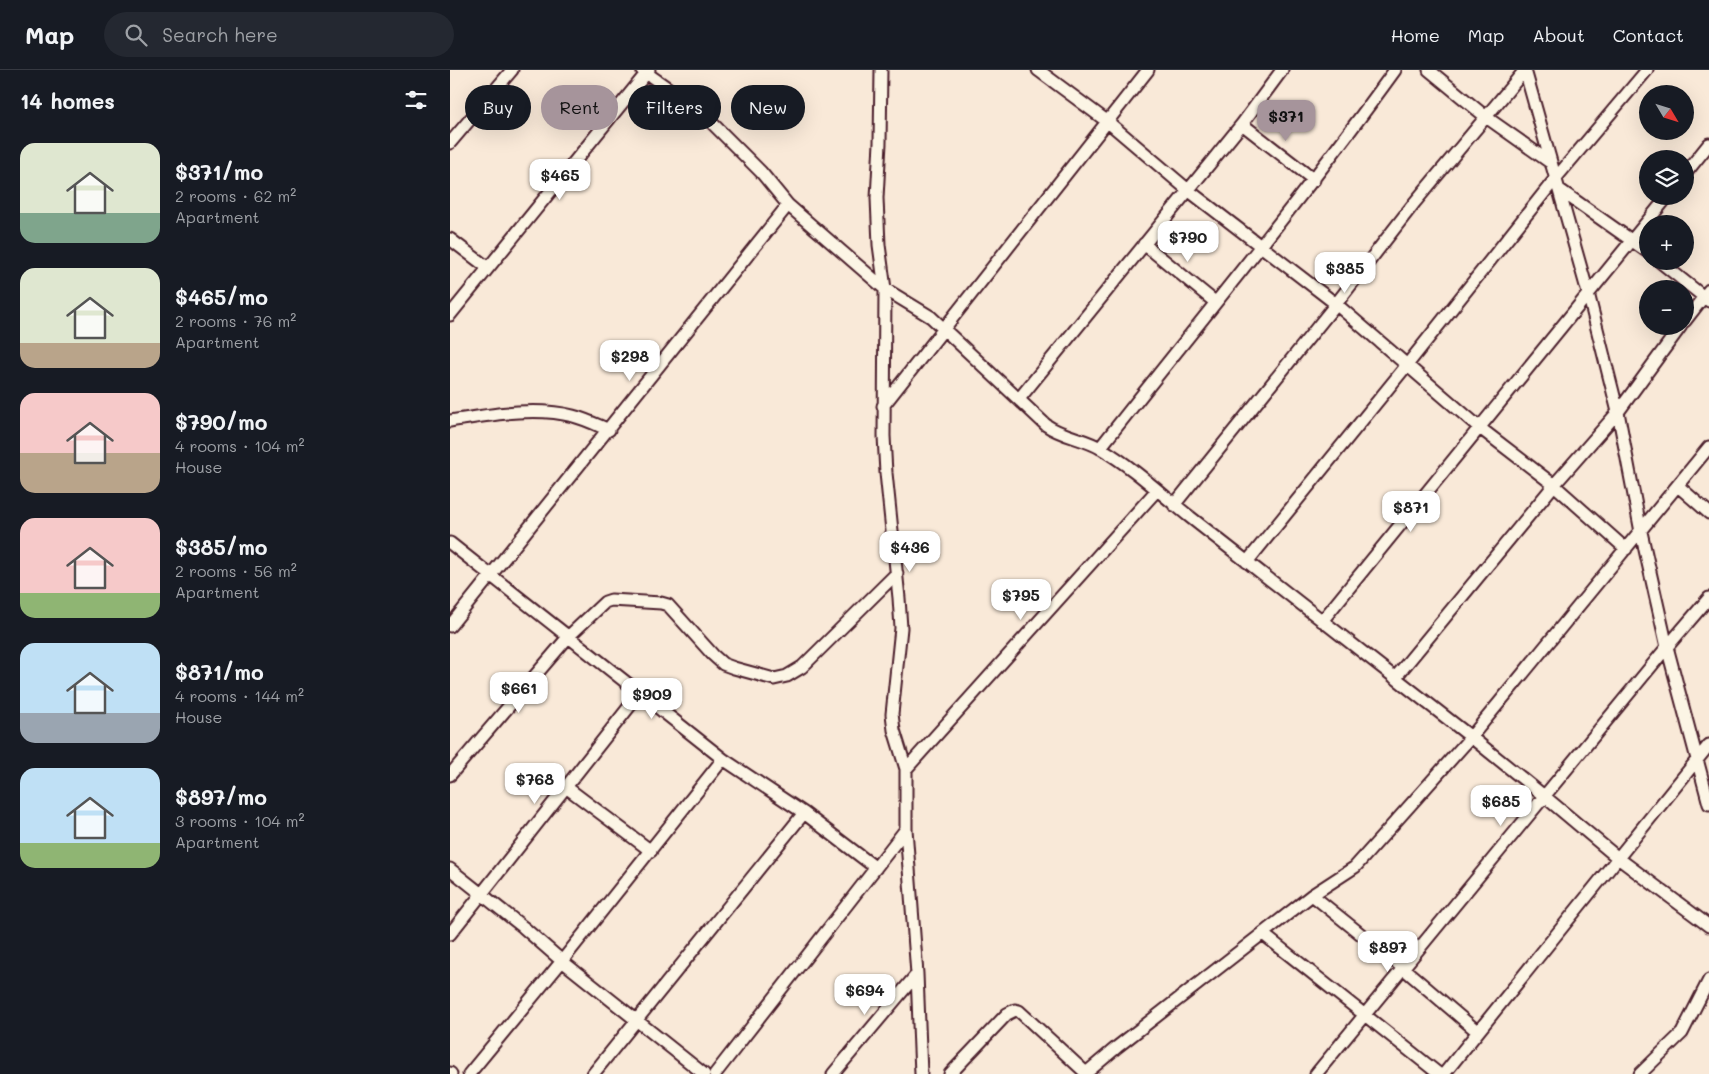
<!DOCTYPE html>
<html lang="en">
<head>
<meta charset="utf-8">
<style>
  :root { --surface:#171b24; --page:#242831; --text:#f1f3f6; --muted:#9ea1a6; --line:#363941; --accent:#a6949b }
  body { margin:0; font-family:Mali,sans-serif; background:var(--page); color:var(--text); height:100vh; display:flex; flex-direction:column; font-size:19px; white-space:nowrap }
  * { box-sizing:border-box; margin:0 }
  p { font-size:16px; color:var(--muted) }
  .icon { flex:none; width:28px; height:28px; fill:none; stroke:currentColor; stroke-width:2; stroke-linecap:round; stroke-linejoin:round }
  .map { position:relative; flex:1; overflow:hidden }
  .details { display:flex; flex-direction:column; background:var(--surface); width:450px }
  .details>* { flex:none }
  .hud { position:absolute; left:15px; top:15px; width:475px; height:45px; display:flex; gap:10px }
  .needle { width:32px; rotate:128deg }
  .controls { position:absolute; left:1189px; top:15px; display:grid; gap:10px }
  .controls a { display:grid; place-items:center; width:55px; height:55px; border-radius:50%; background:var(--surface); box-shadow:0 5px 20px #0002; font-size:25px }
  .price { position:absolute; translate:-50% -42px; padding:0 11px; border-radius:10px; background:#fff; color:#222; font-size:16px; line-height:32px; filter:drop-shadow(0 1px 2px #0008) }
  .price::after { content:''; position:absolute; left:50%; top:30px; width:15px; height:11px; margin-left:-8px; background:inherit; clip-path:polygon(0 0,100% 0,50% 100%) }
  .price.on { background:var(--accent); color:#111 }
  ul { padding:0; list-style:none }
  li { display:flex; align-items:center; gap:15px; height:125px; padding:0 20px }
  li span { display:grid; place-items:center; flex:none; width:140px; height:100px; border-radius:15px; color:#555 }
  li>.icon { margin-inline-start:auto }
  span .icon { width:60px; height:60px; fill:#fffc; stroke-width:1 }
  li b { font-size:21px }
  h2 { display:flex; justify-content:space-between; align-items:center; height:60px; padding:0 20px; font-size:21px }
  .pill { padding:0 18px; border-radius:22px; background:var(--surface); box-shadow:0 5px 20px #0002; font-size:18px; line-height:45px }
  .pill.on { background:var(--accent); color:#111 }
  header { display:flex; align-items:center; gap:30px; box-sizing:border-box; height:70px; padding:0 25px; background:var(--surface); border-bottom:1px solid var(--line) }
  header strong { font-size:24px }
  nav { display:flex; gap:28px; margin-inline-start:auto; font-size:18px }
  .search { width:350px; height:45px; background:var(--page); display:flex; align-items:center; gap:12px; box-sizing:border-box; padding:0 18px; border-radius:28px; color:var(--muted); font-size:19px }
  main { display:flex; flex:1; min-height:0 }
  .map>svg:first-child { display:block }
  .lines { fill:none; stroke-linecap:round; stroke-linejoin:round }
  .minor-casing { stroke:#4a1f2b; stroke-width:15 }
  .minor { stroke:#fcf5e5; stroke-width:11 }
</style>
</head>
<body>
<header>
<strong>Map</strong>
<div class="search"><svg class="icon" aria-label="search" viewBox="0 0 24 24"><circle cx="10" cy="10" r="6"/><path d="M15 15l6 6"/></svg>Search here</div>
<nav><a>Home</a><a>Map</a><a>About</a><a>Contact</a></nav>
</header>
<main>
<section class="details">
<h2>14 homes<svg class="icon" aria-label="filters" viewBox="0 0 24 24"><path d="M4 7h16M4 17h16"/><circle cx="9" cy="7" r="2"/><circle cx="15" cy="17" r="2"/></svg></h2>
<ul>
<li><span style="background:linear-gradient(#dfe7d0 70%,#7fa58c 0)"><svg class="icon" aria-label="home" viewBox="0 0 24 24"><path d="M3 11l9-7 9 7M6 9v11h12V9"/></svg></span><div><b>$371/mo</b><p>2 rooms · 62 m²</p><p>Apartment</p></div></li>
<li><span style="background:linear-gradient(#dfe7d0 75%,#b9a48a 0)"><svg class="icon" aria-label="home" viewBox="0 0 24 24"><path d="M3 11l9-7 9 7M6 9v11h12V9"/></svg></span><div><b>$465/mo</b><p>2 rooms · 76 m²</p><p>Apartment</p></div></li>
<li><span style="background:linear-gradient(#f6c9c9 60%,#b9a48a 0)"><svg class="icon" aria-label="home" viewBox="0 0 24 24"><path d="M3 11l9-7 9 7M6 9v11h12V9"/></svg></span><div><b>$790/mo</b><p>4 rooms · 104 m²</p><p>House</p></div></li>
<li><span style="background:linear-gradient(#f6c9c9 75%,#8fb573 0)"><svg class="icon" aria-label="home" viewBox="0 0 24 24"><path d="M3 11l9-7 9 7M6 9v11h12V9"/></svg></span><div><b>$385/mo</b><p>2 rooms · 56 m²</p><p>Apartment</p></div></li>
<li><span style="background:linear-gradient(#bfe0f5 70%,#9aa5b1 0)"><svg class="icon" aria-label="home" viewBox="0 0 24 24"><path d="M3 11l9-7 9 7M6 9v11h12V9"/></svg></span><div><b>$871/mo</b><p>4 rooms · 144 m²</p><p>House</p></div></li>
<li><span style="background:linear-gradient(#bfe0f5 75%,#8fb573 0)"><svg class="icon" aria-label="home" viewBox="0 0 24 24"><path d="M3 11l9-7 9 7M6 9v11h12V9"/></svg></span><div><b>$897/mo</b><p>3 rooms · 104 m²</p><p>Apartment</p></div></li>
</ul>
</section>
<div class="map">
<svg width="1259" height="1004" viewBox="0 0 1259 1004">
  <rect width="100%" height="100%" fill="#f9e9d8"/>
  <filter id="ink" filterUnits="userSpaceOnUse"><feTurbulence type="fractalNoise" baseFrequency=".02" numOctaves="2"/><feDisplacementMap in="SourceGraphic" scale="10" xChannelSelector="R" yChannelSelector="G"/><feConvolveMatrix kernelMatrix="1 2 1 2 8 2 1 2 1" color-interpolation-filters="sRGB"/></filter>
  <g filter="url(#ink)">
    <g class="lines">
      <defs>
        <path id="minor" d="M 192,0 L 242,35 L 262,53 L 311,102 L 338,135 L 435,219 L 481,247 L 596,355 C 613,367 634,368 652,379 C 684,398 711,424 740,447 L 1021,667 L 1094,726 L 1168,788 L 1259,856
          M 431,0 L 430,73 L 427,128 L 429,175 L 435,219 L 434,366 L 436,403 L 449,528 L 451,558 L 442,644 L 444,660 L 456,699 L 456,759 L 467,904 L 471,1004
          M 588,0 L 658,52 L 738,120 L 886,234 L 1030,358 L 1104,415 L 1176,479
          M 979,0 L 1036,47 L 1101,93
          M 1075,0 L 1138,223 L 1168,342 L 1191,462 L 1217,577 L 1259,734
          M 792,54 L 864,110
          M 0,73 L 62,0
          M 1235,104 L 1259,74
          M 1110,120 L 1198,182
          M 0,169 L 38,198
          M 694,174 L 765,232
          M 1209,191 L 1259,231
          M 0,245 L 199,0
          M 1235,251 L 1259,220
          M 569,329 L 792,54 L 832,0
          M 433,336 L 698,0
          M 0,351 C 39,345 84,336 123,346 C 135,349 147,355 159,360
          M 650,378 C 749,252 851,130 945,0
          M 1228,416 L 1259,443
          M 724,435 L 886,234 L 965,132 L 1075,0
          M 0,473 L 273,689 L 354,743 L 426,798
          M 797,492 L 957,295 L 1105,109 L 1197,0
          M 872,551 L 1218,126
          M 0,556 L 338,135
          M 945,608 L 1104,415 L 1168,342 L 1231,256
          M 456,699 L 707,420
          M 0,705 L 119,566 L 155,532 L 161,530 L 211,533 L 218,535 L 263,585 L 273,594 L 284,598 L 324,609 L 337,606 L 352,597 L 447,503
          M 116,717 L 201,781
          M 0,799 L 73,857 L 112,891 L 254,1004
          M 862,825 L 953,898 L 1028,962
          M 0,864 L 190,623
          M 813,864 L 989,1004
          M 0,1003 L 1,1004
          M 19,1004 L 112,891 L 273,689
          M 143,1004 L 354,743
          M 265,1004 L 456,759
          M 383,1004 L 467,904
          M 500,1004 L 557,944 L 565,940 L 569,941 L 636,1003
          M 635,1004 L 667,977 L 862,825 L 905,797 L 1021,667 L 1259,377
          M 866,1004 L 1217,577 L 1259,528
          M 994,1004 L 1259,675
          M 1190,1004 L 1232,963 L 1259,910"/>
      </defs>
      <use href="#minor" class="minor-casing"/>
      <use href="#minor" class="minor"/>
    </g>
  </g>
</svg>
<div class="controls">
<a><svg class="needle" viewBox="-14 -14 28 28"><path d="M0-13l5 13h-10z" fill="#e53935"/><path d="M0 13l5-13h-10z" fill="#9ea1a6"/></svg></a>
<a><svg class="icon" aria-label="layers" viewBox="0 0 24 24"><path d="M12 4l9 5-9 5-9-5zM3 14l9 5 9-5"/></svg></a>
<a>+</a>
<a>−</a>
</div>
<b class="price on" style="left:836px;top:72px">$371</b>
<b class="price" style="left:110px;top:131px">$465</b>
<b class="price" style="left:738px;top:193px">$790</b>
<b class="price" style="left:895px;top:224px">$385</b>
<b class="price" style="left:180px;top:312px">$298</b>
<b class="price" style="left:961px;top:463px">$871</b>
<b class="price" style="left:460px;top:503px">$436</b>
<b class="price" style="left:571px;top:551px">$795</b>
<b class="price" style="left:69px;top:644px">$661</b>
<b class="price" style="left:202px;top:650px">$909</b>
<b class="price" style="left:85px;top:735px">$768</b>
<b class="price" style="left:1051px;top:757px">$685</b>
<b class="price" style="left:938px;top:903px">$897</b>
<b class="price" style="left:415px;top:946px">$694</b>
<div class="hud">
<a class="pill">Buy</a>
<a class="pill on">Rent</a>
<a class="pill">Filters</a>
<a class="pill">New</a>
</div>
</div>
</main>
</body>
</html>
